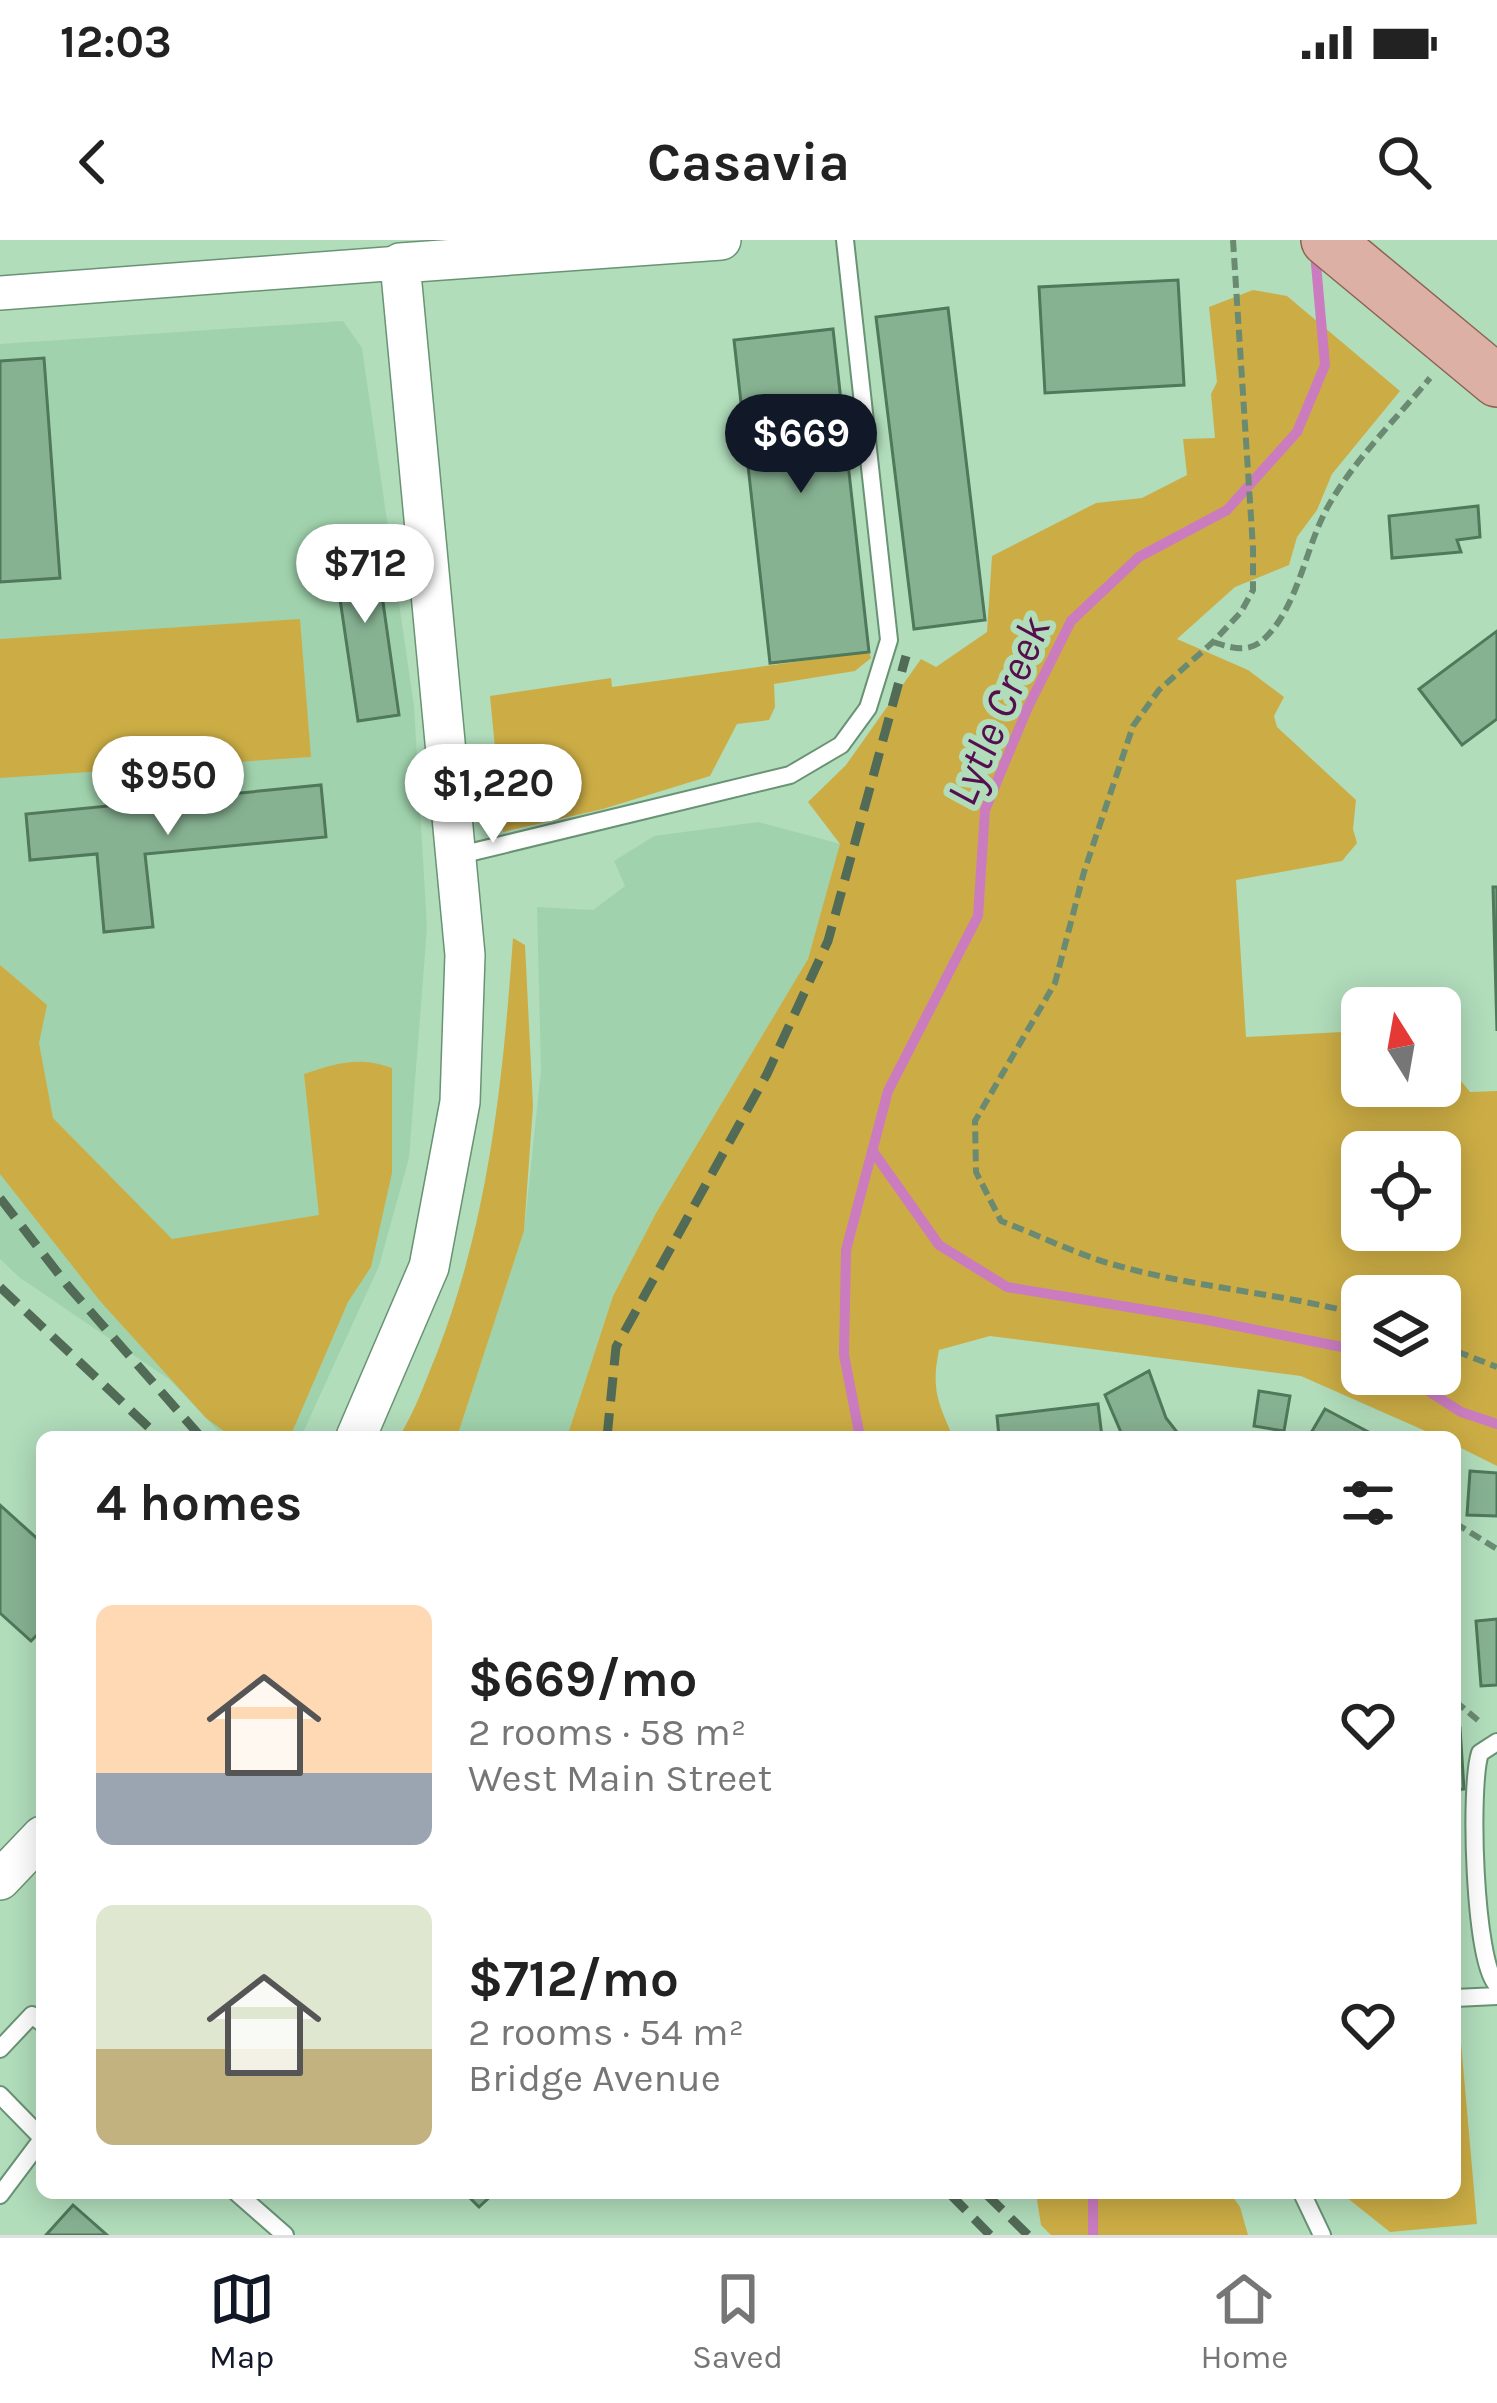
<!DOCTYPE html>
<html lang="en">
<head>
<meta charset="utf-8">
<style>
  :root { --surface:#fff; --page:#f6f6f6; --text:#222; --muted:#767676; --line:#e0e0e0; --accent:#111827 }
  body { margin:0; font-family:Karla,sans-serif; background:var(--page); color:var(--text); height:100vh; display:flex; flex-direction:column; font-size:45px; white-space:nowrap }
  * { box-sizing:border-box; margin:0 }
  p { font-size:39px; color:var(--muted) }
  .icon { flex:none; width:66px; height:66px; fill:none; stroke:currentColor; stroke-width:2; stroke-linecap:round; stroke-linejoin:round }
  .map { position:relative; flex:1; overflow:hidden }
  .panel { position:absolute; left:36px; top:1191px; width:1425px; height:768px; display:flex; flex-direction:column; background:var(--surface); border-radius:18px; box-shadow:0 6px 30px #0003 }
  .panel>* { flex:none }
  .needle { width:78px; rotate:349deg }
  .controls { position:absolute; left:1341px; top:747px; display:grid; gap:24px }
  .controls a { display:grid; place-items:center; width:120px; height:120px; border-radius:18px; background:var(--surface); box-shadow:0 6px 30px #0003; font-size:60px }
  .price { position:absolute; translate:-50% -102px; padding:0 27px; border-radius:42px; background:#fff; color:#222; font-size:39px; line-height:78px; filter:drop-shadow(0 3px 6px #0008) }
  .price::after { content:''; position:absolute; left:50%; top:72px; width:36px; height:27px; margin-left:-18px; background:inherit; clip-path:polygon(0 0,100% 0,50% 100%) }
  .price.selected { background:var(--accent); color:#fff }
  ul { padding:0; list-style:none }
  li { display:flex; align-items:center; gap:36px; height:300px; padding:0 60px }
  li span { display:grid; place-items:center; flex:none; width:336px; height:240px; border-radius:18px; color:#555 }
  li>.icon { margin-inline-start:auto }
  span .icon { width:144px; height:144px; fill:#fffc; stroke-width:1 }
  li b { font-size:51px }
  h2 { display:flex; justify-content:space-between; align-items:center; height:144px; padding:0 60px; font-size:51px }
  .status { display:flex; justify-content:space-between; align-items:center; height:84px; padding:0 60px; background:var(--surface); direction:ltr }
  .status svg { height:33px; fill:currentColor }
  header { display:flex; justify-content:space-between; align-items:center; height:156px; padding:0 60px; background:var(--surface); font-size:54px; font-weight:700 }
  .menu { display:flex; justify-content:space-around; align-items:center; height:168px; border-top:3px solid var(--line); background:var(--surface); font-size:33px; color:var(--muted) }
  .menu a { display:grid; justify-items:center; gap:6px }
  .menu .selected { color:var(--accent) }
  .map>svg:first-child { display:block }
  .built { fill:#a0d3ad }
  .green { fill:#ccad45; fill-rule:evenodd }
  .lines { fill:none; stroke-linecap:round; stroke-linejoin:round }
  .stream { stroke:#ca7cbf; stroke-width:10 }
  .building { fill:#87b292; stroke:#50785a; stroke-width:3 }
  .service-casing { stroke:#699374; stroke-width:20 }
  .minor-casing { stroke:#699374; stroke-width:36 }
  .tertiary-casing { stroke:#699374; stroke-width:42 }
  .primary-casing { stroke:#8d6354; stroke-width:54 }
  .path { stroke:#6b8a72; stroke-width:6; stroke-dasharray:12 6; stroke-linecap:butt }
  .service { stroke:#fff; stroke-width:16 }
  .minor { stroke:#fff; stroke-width:33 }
  .tertiary { stroke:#fff; stroke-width:39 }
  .primary { stroke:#ddb0a6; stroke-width:51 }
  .rail { stroke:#516b56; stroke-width:9; stroke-dasharray:24 12; stroke-linecap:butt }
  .labels { text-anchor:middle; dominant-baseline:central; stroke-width:12; stroke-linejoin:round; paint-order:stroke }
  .water-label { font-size:45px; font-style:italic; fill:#550e4f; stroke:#b1ddbb }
</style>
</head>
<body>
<div class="status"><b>12:03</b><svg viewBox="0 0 49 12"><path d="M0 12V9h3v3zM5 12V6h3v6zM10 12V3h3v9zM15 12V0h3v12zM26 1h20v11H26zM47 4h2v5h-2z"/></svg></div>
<header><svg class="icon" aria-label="back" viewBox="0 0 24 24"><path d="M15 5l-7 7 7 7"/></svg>Casavia<svg class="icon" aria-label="search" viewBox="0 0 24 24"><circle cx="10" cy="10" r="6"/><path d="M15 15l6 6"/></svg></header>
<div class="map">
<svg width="1497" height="1995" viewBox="0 0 1497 1995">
  <rect width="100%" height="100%" fill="#b1ddbb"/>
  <path class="built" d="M 343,81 L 362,108 L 414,466 L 427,688 L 409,918 L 379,1026 L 301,1197 L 224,1197 L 170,1140 L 19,1037 L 0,1019 L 0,104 Z
    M 758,582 L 841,604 L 808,719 L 656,973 L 613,1056 L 567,1197 L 457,1197 L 524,991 L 541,831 L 537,667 L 593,670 L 625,646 L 614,621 L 654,596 Z"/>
  <path class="green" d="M 1253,50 L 1287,56 L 1400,151 L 1332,234 L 1317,270 L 1297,297 L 1289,325 L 1235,347 L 1177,399 L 1248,430 L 1284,457 L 1274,476 L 1277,487 L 1356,560 L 1353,589 L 1357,603 L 1342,621 L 1236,640 L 1246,797 L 1362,791 L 1362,846 L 1440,846 L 1440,816 L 1470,852 L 1497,851 L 1497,1226 L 1455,1205 L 1455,1197 L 1439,1197 L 1301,1136 L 990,1096 L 939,1110 C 931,1149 938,1162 953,1197 L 567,1197 L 613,1056 L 656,973 L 808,719 L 840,604 L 808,562 L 846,525 L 921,419 L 936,427 L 987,392 L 992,316 L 1096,263 L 1142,258 L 1187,235 L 1183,199 L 1215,198 L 1211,154 L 1217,142 L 1209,67 ZM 1362,912 L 1440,912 L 1440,990 L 1362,990 ZM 1362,1056 L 1440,1056 L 1440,1134 L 1362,1134 Z
    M 300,379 L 311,517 L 0,538 L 0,399 Z
    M 869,412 L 871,418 L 855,431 L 774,444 L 775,467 L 769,480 L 737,484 L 710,536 L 603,569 L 503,592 L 490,456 L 611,438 L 612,447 Z
    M 513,698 L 525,705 L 533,866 L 524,991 L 457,1197 L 399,1197 C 415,1171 425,1142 437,1113 C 489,979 503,840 513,698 Z
    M 0,725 L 47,765 L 39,803 L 53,878 L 172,999 L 319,975 L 304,834 C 337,823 359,816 392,828 L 392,933 L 371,1027 L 348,1062 L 290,1197 L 232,1197 L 206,1178 L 100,1061 L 0,934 Z
    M 1455,1780 L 1459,1780 L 1477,1984 L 1390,1992 L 1341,1953 L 1455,1953 Z
    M 1036,1953 L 1230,1953 L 1240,1967 L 1248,1995 L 1051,1995 L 1041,1985 Z"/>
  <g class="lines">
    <path class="stream" d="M 872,910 L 939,1005 L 1007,1047 L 1207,1080 L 1362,1111
      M 1402,1134 L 1461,1172 L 1497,1184
      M 860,1197 L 844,1115 L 846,1010 L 888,851 L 978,676 L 985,570 L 1028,467 L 1071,381 L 1139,317 L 1227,270 L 1297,192 L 1325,125 L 1315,13
      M 1093,1995 L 1093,1953"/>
  </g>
  <path class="building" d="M 1178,40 L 1184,145 L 1045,153 L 1039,47 Z
    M 948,68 L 985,380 L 914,389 L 876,77 Z
    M 833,89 L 869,412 L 770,423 L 734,100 Z
    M 44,118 L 60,338 L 0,342 L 0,121 Z
    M 1478,266 L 1480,297 L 1457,300 L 1461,312 L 1392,318 L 1389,276 Z
    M 373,292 L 399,475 L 358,481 L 331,298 Z
    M 1497,391 L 1497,479 L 1462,505 L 1419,449 Z
    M 321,545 L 326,597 L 145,614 L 153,687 L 104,692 L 97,614 L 30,620 L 26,574 Z
    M 1493,647 L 1497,647 L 1497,791 Z
    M 1149,1131 L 1166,1178 L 1177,1192 L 1173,1193 L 1176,1197 L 1123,1197 L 1105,1155 Z
    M 1259,1151 L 1290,1156 L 1284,1191 L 1254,1186 Z
    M 1098,1164 L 1102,1197 L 999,1197 L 997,1176 Z
    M 1325,1169 L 1378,1197 L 1318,1197 L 1311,1193 Z
    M 1470,1231 L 1497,1233 L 1497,1276 L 1467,1275 Z
    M 0,1265 L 42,1303 L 42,1390 L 31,1401 L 0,1373 Z
    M 1497,1379 L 1497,1445 L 1481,1446 L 1476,1381 Z
    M 1455,1488 L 1460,1488 L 1464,1549 L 1456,1550 L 1455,1559 Z
    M 465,1953 L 494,1953 L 479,1967 Z
    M 73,1965 L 107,1995 L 46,1995 Z"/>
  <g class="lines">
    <defs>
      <path id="service" d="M 456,616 L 790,535 L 841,505 L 868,468 L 889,400 L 845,0
        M 1497,1502 L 1480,1513 C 1469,1546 1474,1722 1497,1745
        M 1455,1758 L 1497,1756
        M 0,1809 L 32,1775 L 42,1783
        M 0,1855 L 42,1898
        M 237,1953 L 285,1995
        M 1302,1953 L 1322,1995
        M 0,1955 L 42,1899"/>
      <path id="minor" d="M 0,53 L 400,23"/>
      <path id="tertiary" d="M 356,1197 L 429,1027 L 460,862 L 465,715 L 400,23 L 721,0
        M 0,1640 L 42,1596"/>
      <path id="primary" d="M 1327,0 L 1497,141"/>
    </defs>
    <use href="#service" class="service-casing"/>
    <use href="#minor" class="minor-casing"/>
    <use href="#tertiary" class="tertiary-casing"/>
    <use href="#primary" class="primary-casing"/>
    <path class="path" d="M 1233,0 L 1253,308 L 1253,350 L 1241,372 L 1213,402 L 1159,450 L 1133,486 L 1084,632 L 1055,743 L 975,881 L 976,932 L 1001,981 C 1038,995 1076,1014 1115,1025 C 1196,1048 1281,1053 1362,1075
      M 1213,402 C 1232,408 1249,414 1265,398 C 1300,364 1305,305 1330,263 C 1356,218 1397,178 1430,138
      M 1440,1105 L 1497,1127
      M 1251,1197 L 1264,1197
      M 1455,1283 L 1497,1309
      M 1455,1461 L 1480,1482"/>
    <use href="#service" class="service"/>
    <use href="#minor" class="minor"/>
    <use href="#tertiary" class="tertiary"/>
    <use href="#primary" class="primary"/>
    <path class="rail" d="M 0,958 L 68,1046 L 201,1197
      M 0,1047 L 159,1197
      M 607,1197 L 616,1107 L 767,834 L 828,701 L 906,416
      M 949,1953 L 990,1995
      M 985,1953 L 1028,1995"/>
  </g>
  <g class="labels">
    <g class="water-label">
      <text transform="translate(998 471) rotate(-67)">Lytle Creek</text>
    </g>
  </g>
</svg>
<div class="controls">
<a><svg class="needle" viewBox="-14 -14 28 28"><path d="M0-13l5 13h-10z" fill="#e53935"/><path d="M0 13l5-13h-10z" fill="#767676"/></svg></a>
<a><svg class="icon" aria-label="locate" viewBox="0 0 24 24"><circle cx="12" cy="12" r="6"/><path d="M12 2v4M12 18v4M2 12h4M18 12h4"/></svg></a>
<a><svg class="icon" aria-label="layers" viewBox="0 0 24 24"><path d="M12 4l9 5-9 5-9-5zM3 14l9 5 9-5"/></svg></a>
</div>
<b class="price selected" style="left:801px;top:256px">$669</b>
<b class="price" style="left:365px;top:386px">$712</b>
<b class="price" style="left:168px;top:598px">$950</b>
<b class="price" style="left:493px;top:606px">$1,220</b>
<section class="panel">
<h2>4 homes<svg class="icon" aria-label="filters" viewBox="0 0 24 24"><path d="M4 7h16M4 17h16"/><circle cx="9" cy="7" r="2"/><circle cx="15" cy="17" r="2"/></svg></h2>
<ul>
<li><span style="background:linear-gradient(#ffd9b3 70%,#9aa5b1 0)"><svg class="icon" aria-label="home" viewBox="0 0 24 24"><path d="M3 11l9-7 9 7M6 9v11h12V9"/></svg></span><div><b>$669/mo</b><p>2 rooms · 58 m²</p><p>West Main Street</p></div><svg class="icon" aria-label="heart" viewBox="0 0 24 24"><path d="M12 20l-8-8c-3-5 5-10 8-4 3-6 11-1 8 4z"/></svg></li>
<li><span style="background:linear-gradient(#dfe7d0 60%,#c2b280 0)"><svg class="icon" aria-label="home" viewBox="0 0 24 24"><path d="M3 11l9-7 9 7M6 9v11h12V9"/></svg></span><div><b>$712/mo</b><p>2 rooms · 54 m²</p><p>Bridge Avenue</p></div><svg class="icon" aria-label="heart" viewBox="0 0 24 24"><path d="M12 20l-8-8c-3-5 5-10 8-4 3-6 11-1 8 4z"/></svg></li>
</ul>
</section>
</div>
<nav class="menu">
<a class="selected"><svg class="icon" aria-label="map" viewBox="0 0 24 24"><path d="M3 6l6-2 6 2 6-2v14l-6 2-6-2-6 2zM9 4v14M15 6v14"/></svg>Map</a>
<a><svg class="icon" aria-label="saved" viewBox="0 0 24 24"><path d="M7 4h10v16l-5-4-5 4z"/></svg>Saved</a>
<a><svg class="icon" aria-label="home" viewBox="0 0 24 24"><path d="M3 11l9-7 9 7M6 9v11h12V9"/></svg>Home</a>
</nav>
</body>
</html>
